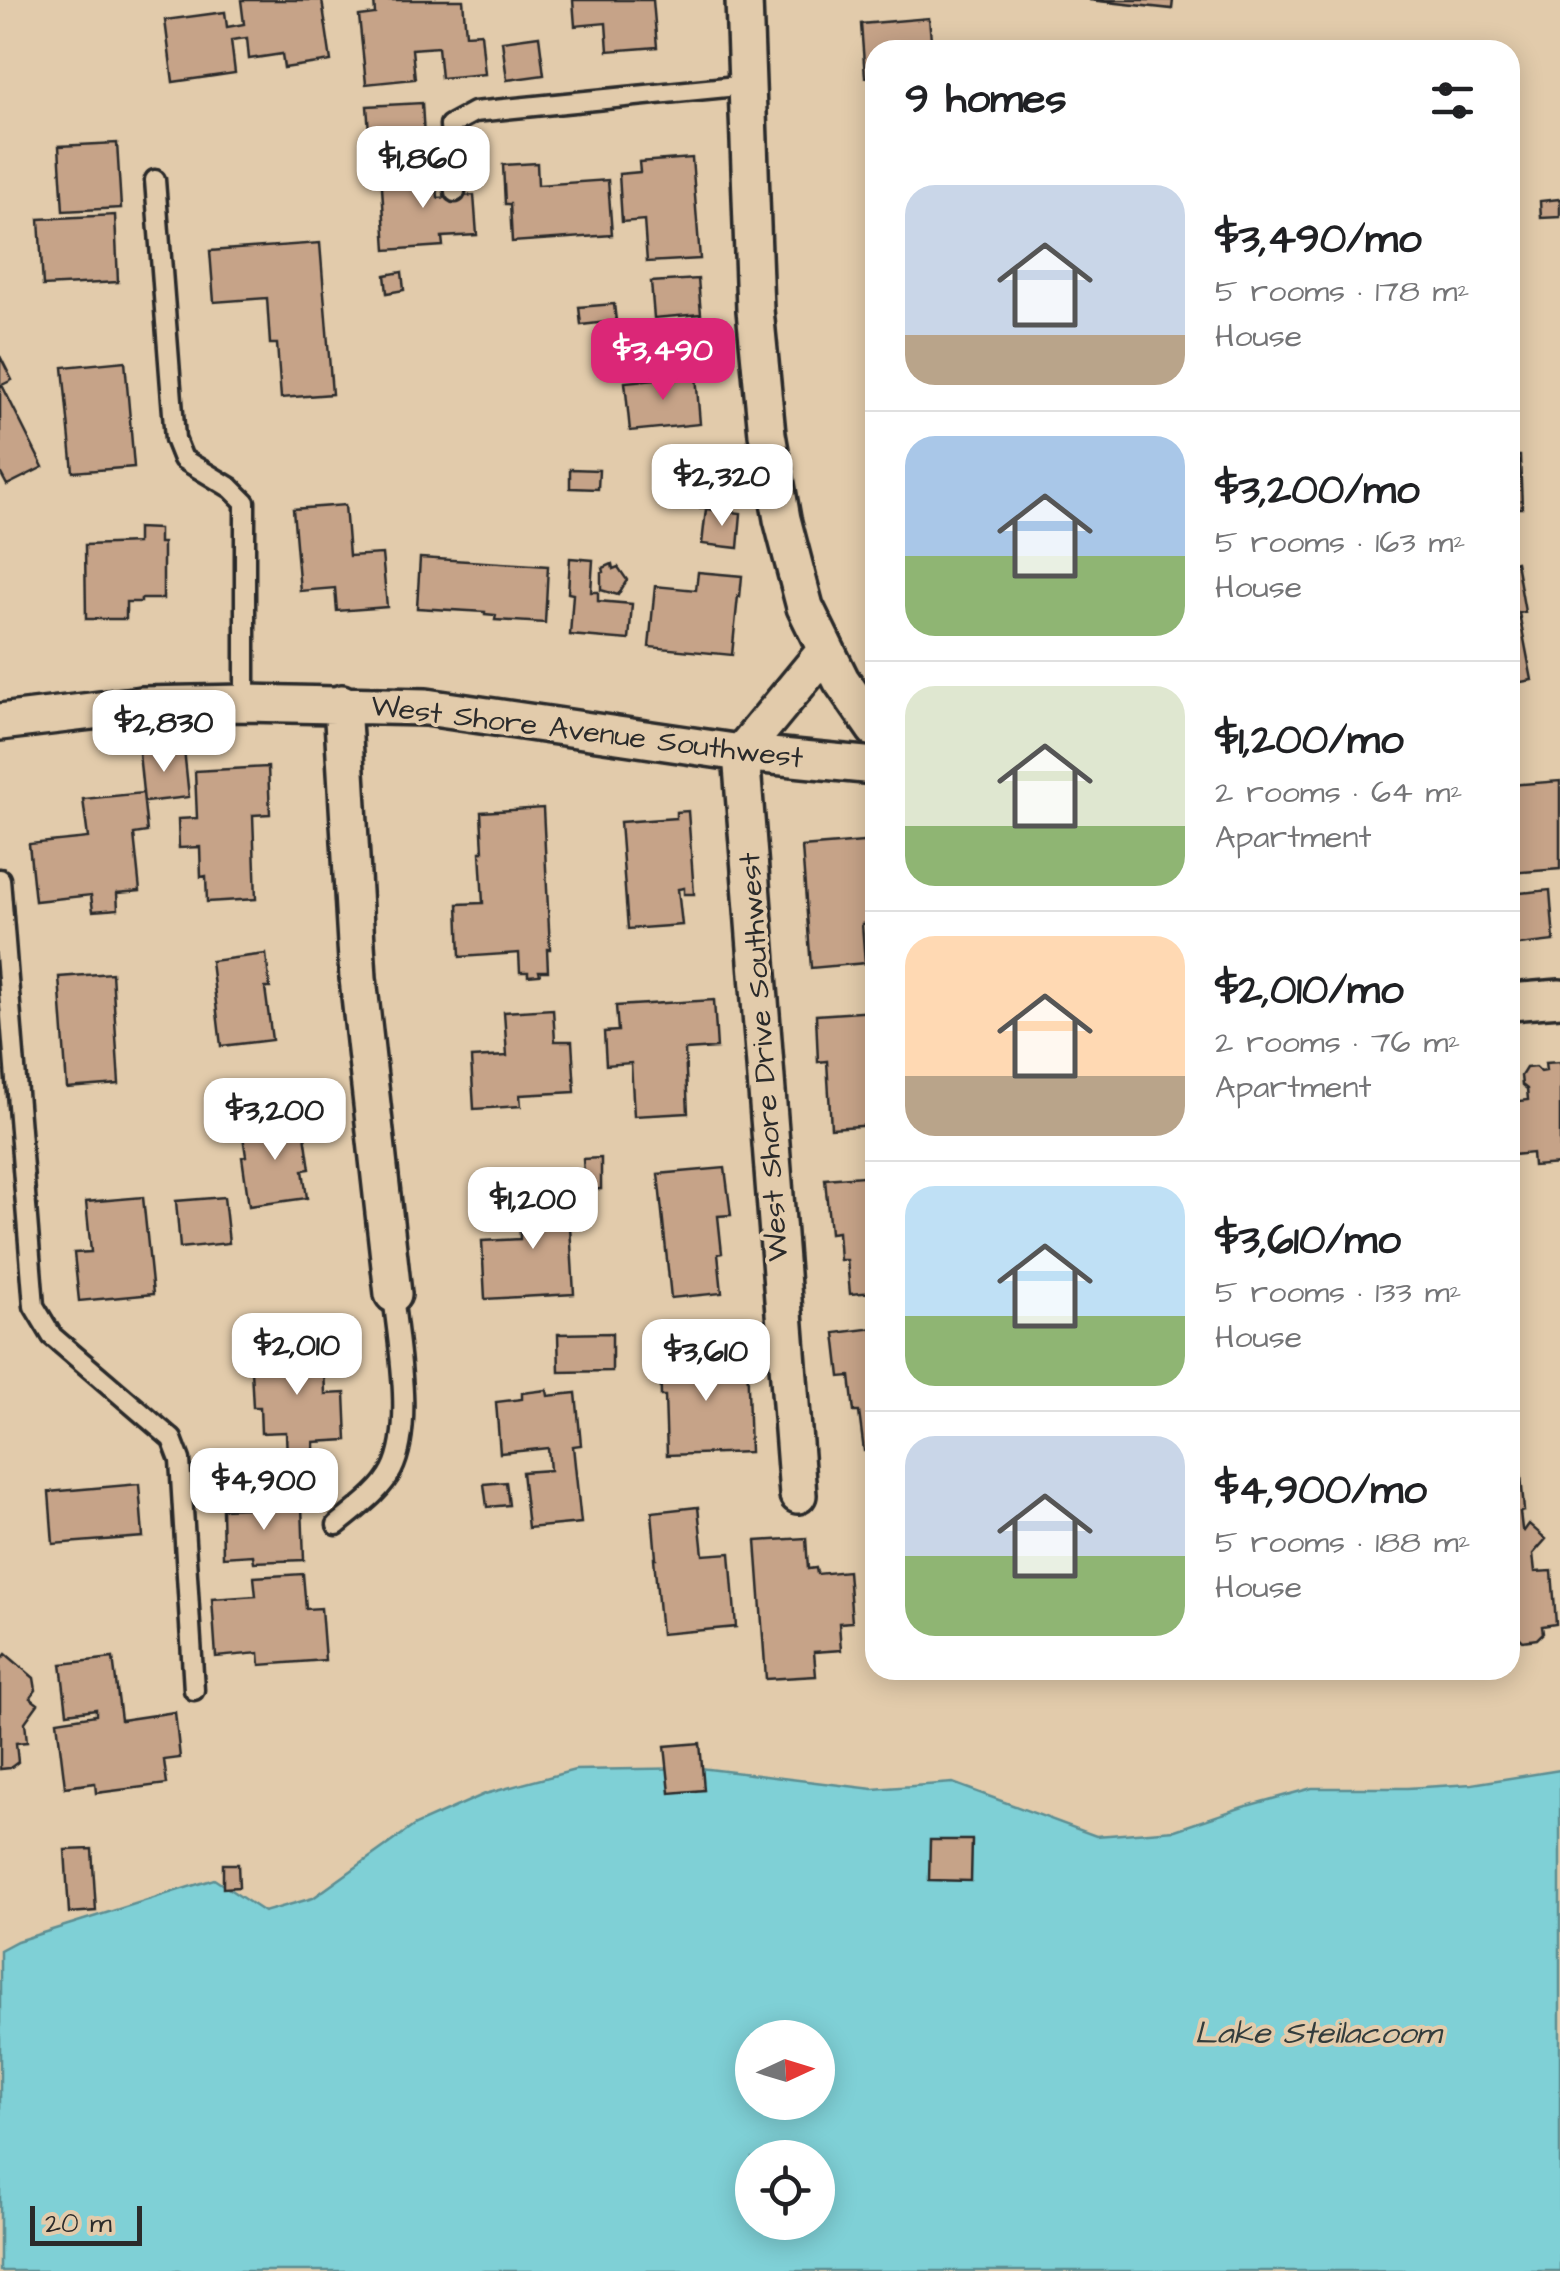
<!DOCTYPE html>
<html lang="en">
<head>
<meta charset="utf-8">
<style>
  :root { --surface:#fff; --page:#f6f6f6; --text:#202124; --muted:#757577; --line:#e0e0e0; --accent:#db2777 }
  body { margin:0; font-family:"Architects Daughter",sans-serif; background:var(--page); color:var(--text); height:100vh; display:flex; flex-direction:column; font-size:38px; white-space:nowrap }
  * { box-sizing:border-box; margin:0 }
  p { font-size:32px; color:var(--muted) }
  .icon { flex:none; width:55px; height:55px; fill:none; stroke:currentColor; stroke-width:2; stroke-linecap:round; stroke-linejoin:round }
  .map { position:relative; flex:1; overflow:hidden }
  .details { position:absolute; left:865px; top:40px; width:655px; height:1640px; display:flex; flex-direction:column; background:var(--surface); border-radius:30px; box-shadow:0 5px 25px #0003 }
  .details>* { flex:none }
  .needle { width:65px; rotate:86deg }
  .controls { position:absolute; left:735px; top:2020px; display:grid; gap:20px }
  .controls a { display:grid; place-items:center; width:100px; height:100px; border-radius:50%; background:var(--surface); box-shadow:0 5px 25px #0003; font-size:50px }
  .scale { position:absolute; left:30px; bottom:25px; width:112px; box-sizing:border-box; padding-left:10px; border:5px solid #2b2b2b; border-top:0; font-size:28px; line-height:35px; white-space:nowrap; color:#2b2b2b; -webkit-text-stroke:8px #e2cbab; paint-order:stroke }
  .price { position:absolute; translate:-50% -85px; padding:0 22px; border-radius:20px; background:#fff; color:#222; font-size:32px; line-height:65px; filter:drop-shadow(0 2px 5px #0008) }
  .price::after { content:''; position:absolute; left:50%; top:60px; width:30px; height:22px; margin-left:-15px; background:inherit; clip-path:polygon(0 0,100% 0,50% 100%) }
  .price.on { background:var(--accent); color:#fff }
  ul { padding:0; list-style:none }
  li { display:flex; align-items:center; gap:30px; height:250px; padding:0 40px }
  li+li { border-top:2px solid var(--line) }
  li span { display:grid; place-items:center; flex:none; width:280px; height:200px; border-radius:30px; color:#555 }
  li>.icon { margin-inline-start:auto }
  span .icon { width:120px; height:120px; fill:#fffc; stroke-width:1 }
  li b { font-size:42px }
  h2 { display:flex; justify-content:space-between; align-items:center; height:120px; padding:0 40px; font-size:42px }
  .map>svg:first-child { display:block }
  .water { fill:#7fd0d6; stroke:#5d8e92; stroke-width:2.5; fill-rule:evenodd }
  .building { fill:#c6a388; stroke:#2b2b2b; stroke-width:2.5 }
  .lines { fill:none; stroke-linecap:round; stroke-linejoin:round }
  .lane-casing { stroke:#2b2b2b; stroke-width:25 }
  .street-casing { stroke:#2b2b2b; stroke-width:42 }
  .lane { stroke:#e2cbab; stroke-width:18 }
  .street { stroke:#e2cbab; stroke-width:35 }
  .labels { text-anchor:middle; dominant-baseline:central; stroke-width:8; stroke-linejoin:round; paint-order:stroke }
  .street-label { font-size:30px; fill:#2b2b2b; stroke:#e2cbab }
  .water-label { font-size:32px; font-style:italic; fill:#333c3c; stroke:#e2cbab }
</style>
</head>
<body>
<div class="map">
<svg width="1560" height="2271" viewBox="0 0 1560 2271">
  <rect width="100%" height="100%" fill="#e2cbab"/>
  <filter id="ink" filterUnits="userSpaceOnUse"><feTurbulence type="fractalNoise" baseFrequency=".01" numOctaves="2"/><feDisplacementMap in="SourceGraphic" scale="20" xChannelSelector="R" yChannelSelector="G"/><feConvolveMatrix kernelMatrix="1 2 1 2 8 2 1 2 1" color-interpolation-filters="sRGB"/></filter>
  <g filter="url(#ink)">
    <path class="water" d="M 700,1768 L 873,1789 L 953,1783 L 1096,1836 L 1175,1830 L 1243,1807 L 1312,1788 L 1407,1788 L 1472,1784 L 1560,1770 L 1560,2271 L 0,2271 L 0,1950 L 17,1941 L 214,1879 L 264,1912 L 313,1898 L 415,1825 L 485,1794 L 575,1770 ZM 752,2038 L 818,2038 L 818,2102 L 752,2102 ZM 752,2158 L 818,2158 L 818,2222 L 752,2222 Z"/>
    <path class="building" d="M 241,0 L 322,0 L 331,61 L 284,68 L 282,54 L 249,59 L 247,38 L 231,40 L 235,73 L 173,82 L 165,20 L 225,12 L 227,27 L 244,24 Z
      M 374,0 L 463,0 L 466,34 L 481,33 L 485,74 L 441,78 L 438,47 L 412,49 L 415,79 L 366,84 L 359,16 L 375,14 Z
      M 573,0 L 653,0 L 657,47 L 608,51 L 606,23 L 575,26 Z
      M 1089,0 L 1173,0 L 1172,9 Z
      M 929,18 L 932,50 L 875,50 L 875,76 L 865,77 L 861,24 Z
      M 539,36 L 544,75 L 507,80 L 502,41 Z
      M 422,103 L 425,153 L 371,157 L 367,106 Z
      M 117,143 L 121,208 L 63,211 L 59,146 Z
      M 692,158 L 700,259 L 647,262 L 644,220 L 622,222 L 619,174 L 640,172 L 639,162 Z
      M 537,163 L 538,185 L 608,180 L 612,235 L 512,242 L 510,204 L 505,204 L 503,165 Z
      M 436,167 L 438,198 L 474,195 L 477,235 L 442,237 L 443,246 L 386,250 L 381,171 Z
      M 1560,199 L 1560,217 L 1541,218 L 1540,201 Z
      M 115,215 L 118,282 L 43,286 L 39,219 Z
      M 320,243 L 332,394 L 281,398 L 277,344 L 270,344 L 267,298 L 214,302 L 210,251 Z
      M 402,272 L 404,290 L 387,293 L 385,275 Z
      M 698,279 L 701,314 L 654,318 L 651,282 Z
      M 614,304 L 616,321 L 581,325 L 579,307 Z
      M 0,356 L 12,380 L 2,385 L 43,467 L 7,485 L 0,472 Z
      M 125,361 L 134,467 L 73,472 L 63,367 Z
      M 696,375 L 700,424 L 630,431 L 625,382 Z
      M 1510,443 L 1510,456 L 1520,456 L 1522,508 L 1510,508 Z
      M 654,463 L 715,465 L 714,508 L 672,507 L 673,487 L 654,487 Z
      M 570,469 L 599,470 L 598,489 L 570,488 Z
      M 345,505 L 349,556 L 382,554 L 387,607 L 337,611 L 335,588 L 300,591 L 293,509 Z
      M 706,509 L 741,513 L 738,548 L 702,544 Z
      M 137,528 L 159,529 L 159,543 L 163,543 L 163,599 L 141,599 L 141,602 L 126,602 L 126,619 L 86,619 L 85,545 L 137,543 Z
      M 420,558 L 548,566 L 545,623 L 495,620 L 496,615 L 485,614 L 485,612 L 417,608 Z
      M 570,558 L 593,560 L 591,592 L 598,592 L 598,601 L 632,604 L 629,640 L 570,635 L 573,594 L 568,593 Z
      M 1516,562 L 1525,612 L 1519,613 L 1532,680 L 1510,684 L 1510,563 Z
      M 612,564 L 613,569 L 618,567 L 627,580 L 618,595 L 601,590 L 601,573 L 604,572 L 603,568 Z
      M 698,572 L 742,576 L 740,597 L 738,596 L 732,655 L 649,647 L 655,586 L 696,590 Z
      M 184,749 L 189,797 L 144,802 L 139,753 Z
      M 268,767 L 270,814 L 253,815 L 256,899 L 207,902 L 206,876 L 201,877 L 200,847 L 179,848 L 178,819 L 197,818 L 195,771 Z
      M 1560,781 L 1560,869 L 1510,873 L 1510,785 Z
      M 143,793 L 147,832 L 134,834 L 140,891 L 117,893 L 118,909 L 93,911 L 91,895 L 35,901 L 29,844 L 88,838 L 83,799 Z
      M 543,808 L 550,949 L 547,949 L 548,971 L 539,971 L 540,975 L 528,976 L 528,972 L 520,972 L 519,953 L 460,957 L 458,904 L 483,903 L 480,852 L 483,852 L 481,812 Z
      M 688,811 L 694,894 L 684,894 L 684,888 L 678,889 L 682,925 L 628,929 L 620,822 L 676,818 L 676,812 Z
      M 875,841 L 875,923 L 862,924 L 865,963 L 811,968 L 802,847 Z
      M 1550,890 L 1554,941 L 1510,946 L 1510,894 Z
      M 266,954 L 270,988 L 265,988 L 272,1040 L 221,1046 L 211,961 Z
      M 112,973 L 119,1084 L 67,1088 L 59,977 Z
      M 714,1000 L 717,1048 L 685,1050 L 688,1113 L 634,1116 L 631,1063 L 606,1065 L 604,1032 L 618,1031 L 616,1006 Z
      M 553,1009 L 555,1041 L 572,1041 L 575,1092 L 520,1095 L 521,1106 L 474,1109 L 471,1058 L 507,1056 L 504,1012 Z
      M 875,1011 L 875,1125 L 831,1128 L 827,1061 L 818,1062 L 816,1015 Z
      M 1560,1062 L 1560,1164 L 1533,1166 L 1532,1153 L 1512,1155 L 1510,1102 L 1528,1100 L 1527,1089 L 1522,1085 L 1521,1076 L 1526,1068 L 1536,1067 L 1541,1072 L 1546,1071 L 1545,1063 Z
      M 303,1121 L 310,1169 L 303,1170 L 307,1198 L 249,1206 L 242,1157 L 246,1156 L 242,1129 Z
      M 601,1158 L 601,1189 L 585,1190 L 583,1159 Z
      M 725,1168 L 731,1215 L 718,1216 L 722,1253 L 718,1254 L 722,1293 L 671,1298 L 658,1174 Z
      M 875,1175 L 875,1292 L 850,1294 L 847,1260 L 840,1260 L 838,1232 L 830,1233 L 825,1179 Z
      M 568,1193 L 574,1294 L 485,1299 L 482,1241 L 520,1239 L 518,1195 Z
      M 143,1197 L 153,1294 L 79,1301 L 74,1253 L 91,1252 L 86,1202 Z
      M 224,1197 L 229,1243 L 180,1248 L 176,1201 Z
      M 875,1328 L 875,1450 L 864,1451 L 859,1412 L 854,1412 L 850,1376 L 840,1377 L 835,1333 Z
      M 612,1333 L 612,1371 L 559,1372 L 558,1334 Z
      M 323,1342 L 325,1394 L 345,1393 L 347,1440 L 314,1442 L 314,1458 L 287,1459 L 286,1432 L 261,1433 L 260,1407 L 253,1407 L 250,1351 L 279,1350 L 279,1345 Z
      M 747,1355 L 750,1452 L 667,1455 L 665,1396 L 661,1396 L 660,1358 Z
      M 547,1390 L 548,1396 L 576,1393 L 581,1445 L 573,1446 L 581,1523 L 528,1528 L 522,1472 L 550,1470 L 548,1448 L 500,1453 L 496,1402 L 522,1399 L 522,1393 Z
      M 253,1458 L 256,1488 L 222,1491 L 220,1461 Z
      M 1520,1463 L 1524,1511 L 1520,1512 L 1522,1529 L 1524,1531 L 1529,1524 L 1546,1539 L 1533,1554 L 1535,1572 L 1552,1571 L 1556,1624 L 1542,1626 L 1543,1633 L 1537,1639 L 1523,1641 L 1516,1634 L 1515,1628 L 1510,1631 L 1510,1464 Z
      M 506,1482 L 509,1505 L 487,1507 L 484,1484 Z
      M 139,1484 L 143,1537 L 53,1544 L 49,1492 Z
      M 302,1506 L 304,1560 L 254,1562 L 253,1555 L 223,1557 L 222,1509 Z
      M 698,1507 L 703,1555 L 730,1553 L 736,1627 L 661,1634 L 654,1558 L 656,1558 L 652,1512 Z
      M 806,1538 L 808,1569 L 816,1568 L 817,1574 L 848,1571 L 852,1622 L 839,1623 L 841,1650 L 814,1652 L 816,1676 L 766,1679 L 756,1541 Z
      M 875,1541 L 875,1604 L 871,1604 L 866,1542 Z
      M 303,1574 L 306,1609 L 321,1608 L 325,1660 L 260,1665 L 259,1653 L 216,1657 L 212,1599 L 256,1596 L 254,1577 Z
      M 6,1654 L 34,1678 L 36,1690 L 30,1698 L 38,1704 L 25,1722 L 27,1742 L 16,1743 L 18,1762 L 10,1768 L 0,1769 L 0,1661 Z
      M 113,1658 L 121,1720 L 175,1712 L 180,1758 L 164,1760 L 167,1784 L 96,1793 L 95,1783 L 65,1787 L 57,1721 L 96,1715 L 96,1709 L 67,1713 L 61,1664 Z
      M 700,1743 L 704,1790 L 670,1793 L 665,1746 Z
      M 930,1840 L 972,1840 L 971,1881 L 929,1880 Z
      M 92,1849 L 96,1911 L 69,1913 L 65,1850 Z
      M 223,1864 L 238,1864 L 239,1887 L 223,1888 Z"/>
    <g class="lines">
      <defs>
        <path id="lane" d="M 155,180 L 175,439 L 183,459 L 231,488 L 245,502 L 245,703
          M 455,192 L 450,125 L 474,112 L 747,85
          M 0,879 L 34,1306 L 52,1336 L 172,1439 L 180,1460 L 194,1690
          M 337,1525 C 356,1509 381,1492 392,1470 C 414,1426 398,1344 393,1294"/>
        <path id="street" d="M 744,0 L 755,310 L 767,434 L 782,519 L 805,607 L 841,680 L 875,729
          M 342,703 L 358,978 L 393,1294
          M 0,722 L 142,705 L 245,703 L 426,707 L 741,753 L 875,766
          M 1510,1002 L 1560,998
          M 798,1495 L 741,753 L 826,650"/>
      </defs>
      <use href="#lane" class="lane-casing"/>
      <use href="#street" class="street-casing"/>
      <use href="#lane" class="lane"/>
      <use href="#street" class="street"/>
    </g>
  </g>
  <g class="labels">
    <g class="street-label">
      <text transform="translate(587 732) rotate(7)">West Shore Avenue Southwest</text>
      <text transform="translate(764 1057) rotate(-94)">West Shore Drive Southwest</text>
    </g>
    <g class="water-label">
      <text x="1318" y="2033">Lake Steilacoom</text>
    </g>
  </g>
</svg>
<div class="controls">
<a><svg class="needle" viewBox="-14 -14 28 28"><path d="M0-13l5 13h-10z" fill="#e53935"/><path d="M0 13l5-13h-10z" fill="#757577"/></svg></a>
<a><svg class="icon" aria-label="locate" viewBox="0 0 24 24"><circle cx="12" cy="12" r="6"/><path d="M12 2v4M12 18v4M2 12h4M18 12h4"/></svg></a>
</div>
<div class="scale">20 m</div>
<b class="price" style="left:423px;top:211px">$1,860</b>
<b class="price on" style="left:663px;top:403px">$3,490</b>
<b class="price" style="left:722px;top:529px">$2,320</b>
<b class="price" style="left:164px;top:775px">$2,830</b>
<b class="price" style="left:275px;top:1163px">$3,200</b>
<b class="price" style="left:533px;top:1252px">$1,200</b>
<b class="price" style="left:297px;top:1398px">$2,010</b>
<b class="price" style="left:706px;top:1404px">$3,610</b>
<b class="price" style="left:264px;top:1533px">$4,900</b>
<section class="details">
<h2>9 homes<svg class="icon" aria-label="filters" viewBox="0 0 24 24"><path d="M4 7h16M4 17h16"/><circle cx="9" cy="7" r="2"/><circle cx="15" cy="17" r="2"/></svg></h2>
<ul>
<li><span style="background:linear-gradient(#c9d6e8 75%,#b9a48a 0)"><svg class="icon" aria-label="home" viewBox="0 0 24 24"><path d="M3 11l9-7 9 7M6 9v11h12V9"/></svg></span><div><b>$3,490/mo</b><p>5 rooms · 178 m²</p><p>House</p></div></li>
<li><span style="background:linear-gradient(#a9c7e8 60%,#8fb573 0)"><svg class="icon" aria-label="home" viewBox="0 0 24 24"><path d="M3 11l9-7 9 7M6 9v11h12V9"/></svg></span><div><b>$3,200/mo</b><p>5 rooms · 163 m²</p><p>House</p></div></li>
<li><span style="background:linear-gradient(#dfe7d0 70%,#8fb573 0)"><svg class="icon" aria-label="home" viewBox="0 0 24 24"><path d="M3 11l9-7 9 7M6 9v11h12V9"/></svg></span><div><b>$1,200/mo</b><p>2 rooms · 64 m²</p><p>Apartment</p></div></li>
<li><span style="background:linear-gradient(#ffd9b3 70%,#b9a48a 0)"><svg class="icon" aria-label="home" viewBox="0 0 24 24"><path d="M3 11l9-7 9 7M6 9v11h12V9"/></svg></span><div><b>$2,010/mo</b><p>2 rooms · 76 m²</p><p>Apartment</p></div></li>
<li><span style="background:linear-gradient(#bfe0f5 65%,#8fb573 0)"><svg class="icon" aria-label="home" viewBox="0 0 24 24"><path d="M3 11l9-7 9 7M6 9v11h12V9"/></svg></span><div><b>$3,610/mo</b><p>5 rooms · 133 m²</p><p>House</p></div></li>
<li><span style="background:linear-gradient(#c9d6e8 60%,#8fb573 0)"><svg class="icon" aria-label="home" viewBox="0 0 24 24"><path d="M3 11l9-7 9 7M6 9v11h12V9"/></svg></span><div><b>$4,900/mo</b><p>5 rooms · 188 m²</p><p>House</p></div></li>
</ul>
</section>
</div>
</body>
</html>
